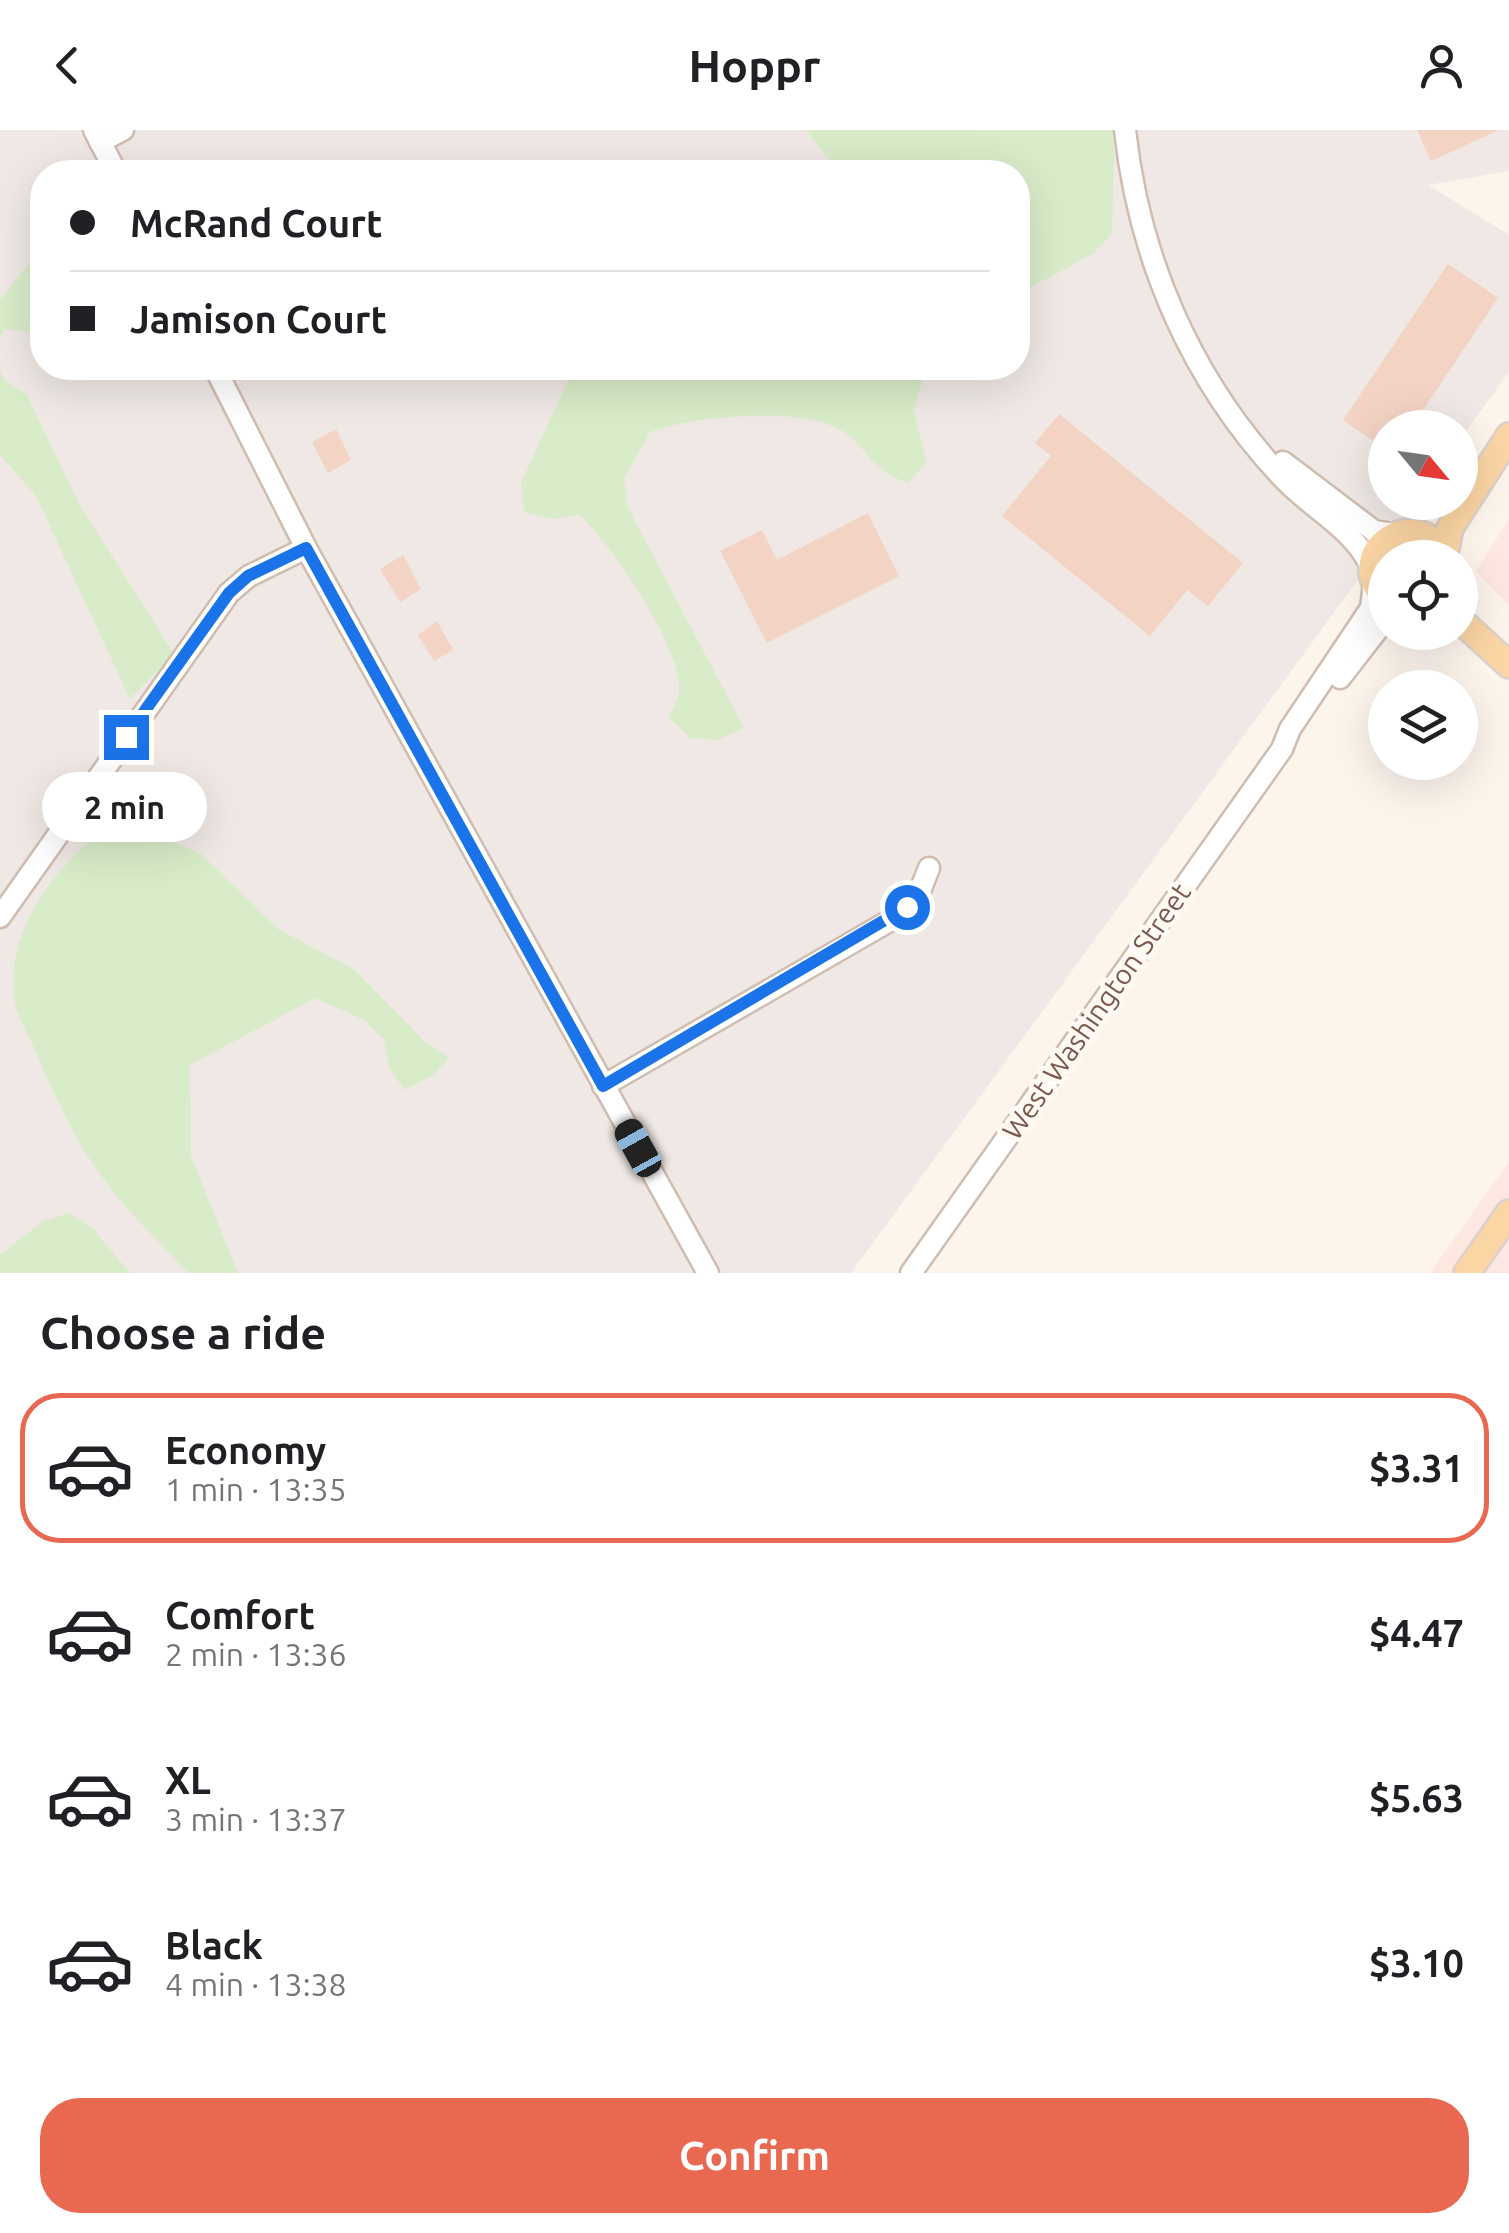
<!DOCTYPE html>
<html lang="en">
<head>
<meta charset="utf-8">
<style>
	:root { --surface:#fff; --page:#f2f2f2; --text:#202124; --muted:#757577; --line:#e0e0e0; --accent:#e86850 }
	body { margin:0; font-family:Ubuntu,sans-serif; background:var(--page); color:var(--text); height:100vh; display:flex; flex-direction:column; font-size:38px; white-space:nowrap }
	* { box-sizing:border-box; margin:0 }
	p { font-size:32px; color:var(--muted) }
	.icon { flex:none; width:55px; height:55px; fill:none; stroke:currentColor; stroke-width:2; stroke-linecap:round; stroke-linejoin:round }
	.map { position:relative; height:1143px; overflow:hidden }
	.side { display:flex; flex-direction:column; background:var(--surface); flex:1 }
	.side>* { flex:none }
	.guide { position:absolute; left:30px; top:30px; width:1000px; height:220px; border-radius:40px; box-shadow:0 10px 40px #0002; display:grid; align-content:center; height:220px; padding:0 40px; background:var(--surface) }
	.needle { width:65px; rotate:119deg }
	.fabs { position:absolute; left:1368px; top:280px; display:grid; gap:20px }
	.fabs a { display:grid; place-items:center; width:110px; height:110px; border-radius:50%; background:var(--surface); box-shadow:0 10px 40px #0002; font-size:50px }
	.end { position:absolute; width:45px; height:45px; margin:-22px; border:12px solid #1a73e8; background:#fff; box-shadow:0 0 0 5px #fff }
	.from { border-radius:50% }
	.bubble { position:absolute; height:70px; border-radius:35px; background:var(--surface); box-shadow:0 10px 40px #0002; font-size:32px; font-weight:700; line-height:70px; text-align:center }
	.car { position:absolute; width:30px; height:60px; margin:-30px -15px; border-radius:12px; box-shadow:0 0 8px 2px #0007; background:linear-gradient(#222 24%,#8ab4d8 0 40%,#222 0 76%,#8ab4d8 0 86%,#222 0) }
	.guide b { display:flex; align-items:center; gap:35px; height:95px; font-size:38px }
	.guide b+b { border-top:2px solid var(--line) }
	.guide i { width:25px; height:25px; background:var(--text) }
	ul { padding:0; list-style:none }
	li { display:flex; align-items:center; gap:30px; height:150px; margin:0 20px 15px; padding:0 20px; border:5px solid transparent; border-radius:40px }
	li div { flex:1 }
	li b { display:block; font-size:38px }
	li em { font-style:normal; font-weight:700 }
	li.current { border-color:var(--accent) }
	li>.icon { width:90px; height:90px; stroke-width:1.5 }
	h2 { padding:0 40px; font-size:45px; line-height:120px }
	.primary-button { display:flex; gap:20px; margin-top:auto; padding:20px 40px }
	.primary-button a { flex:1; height:115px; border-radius:40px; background:var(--accent); color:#fff; font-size:40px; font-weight:700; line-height:115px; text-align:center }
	header { display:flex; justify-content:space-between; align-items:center; height:130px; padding:0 40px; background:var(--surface); font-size:45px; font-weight:700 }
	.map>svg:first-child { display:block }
</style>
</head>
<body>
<header><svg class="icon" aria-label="back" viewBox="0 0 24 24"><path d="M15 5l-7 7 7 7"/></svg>Hoppr<svg class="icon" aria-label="person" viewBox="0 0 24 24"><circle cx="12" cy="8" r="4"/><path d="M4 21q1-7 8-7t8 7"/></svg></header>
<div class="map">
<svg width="1509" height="1143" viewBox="0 0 1509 1143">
	<rect width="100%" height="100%" fill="#fdf5ec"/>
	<g fill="#fde7e0">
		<path d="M1509,389V476L1476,441Z"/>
		<path d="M1509,1032V1143H1430Z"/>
	</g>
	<path fill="#efe8e4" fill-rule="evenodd" d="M0,0H1509V41L1428,55L1509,105V242L1460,309V298H1385V372L1414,373L851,1143H0ZM42,42H1018V238H42Z"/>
	<g fill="#d9ecc9">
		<path d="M806,0H1115L1112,103L1094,123L1018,164V42H839Z"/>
		<path d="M42,117V204L4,199L0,208V170Z"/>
		<path d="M574,238H926L914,279L926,333L908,353C868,339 871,320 842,301C802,275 694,286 650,302L624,349L628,378L744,598L717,610L690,608L669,588C672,579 679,569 679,559C680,514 612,415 579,385L551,389L524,382L521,353Z"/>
		<path d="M0,240L4,250L27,265L79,374L174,524L130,569L36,366L0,325Z"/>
		<path d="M116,690L200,723L279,800L354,839L424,911L449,927L435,944L404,960L389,937L384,909L364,890L315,868L190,935L191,1027L238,1143H188C161,1113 130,1085 106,1052C76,1013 56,969 37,925C30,907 16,886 14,868C6,794 61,730 116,690Z"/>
		<path d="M70,1083L93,1099L130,1143H0V1125L43,1091Z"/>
	</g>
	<g fill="#f3d3c3">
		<path d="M1417,0H1499L1431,31Z"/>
		<path d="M1448,134L1498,168L1411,298H1385V319L1343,290Z"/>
		<path d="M1059,284L1243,433L1208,476L1187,460L1150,506L1002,386L1051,326L1035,313Z"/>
		<path d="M336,299L351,330L328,343L312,312Z"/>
		<path d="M868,383L899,446L767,513L720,421L762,400L777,430Z"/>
		<path d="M403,425L421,459L400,472L380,439Z"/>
		<path d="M437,491L453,520L434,531L418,505Z"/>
	</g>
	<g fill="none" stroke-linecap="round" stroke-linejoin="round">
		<g stroke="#d1bcb0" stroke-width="25">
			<g id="minor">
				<path d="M94,0L116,42"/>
				<path d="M1125,0C1139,129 1191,249 1280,345C1309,378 1352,396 1371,437"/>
				<path d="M100,12L123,0"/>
				<path d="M215,238L306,418L708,1143"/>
				<path d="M1283,332L1374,401L1393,404"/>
				<path d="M1340,548L1385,490"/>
				<path d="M0,787L229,463L249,446L306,418"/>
				<path d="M603,956L891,790L920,761L929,738"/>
				<path d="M911,1143L1282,619L1290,599L1371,478L1374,453"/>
			</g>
		</g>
		<g stroke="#dad1cd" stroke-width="30">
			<g id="major">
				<path d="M1444,428L1450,398L1509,306"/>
				<path d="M1385,467C1341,422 1420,370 1444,428"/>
				<path d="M1460,490L1509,535"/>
				<path d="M1467,1143L1509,1083"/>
			</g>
		</g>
		<use href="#minor" stroke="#fff" stroke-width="20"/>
		<use href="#major" stroke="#fbd5a4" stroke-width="25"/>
	</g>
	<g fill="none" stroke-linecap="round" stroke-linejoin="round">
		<path stroke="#1a73e8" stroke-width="12" d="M126,607L229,463L248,446L306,418L603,956L907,777"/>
	</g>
	<g text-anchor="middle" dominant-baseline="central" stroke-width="10" stroke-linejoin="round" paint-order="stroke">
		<g font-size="28" fill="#7a5a4d" stroke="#fff9f3">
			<text transform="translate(1096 881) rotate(-55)">West Washington Street</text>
		</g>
	</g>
</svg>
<div class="fabs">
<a><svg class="needle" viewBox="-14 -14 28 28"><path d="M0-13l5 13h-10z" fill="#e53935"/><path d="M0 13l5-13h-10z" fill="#757577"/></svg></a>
<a><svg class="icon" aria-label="locate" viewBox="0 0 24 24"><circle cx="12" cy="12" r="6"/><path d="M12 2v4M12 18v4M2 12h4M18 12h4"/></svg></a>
<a><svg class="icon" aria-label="layers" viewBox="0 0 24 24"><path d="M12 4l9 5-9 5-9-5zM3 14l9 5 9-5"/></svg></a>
</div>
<i class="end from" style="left:907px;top:777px"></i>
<i class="end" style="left:126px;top:607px"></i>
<div class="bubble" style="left:42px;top:642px;width:165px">2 min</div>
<i class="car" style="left:638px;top:1018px;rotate:331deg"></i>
<div class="guide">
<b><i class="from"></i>McRand Court</b>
<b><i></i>Jamison Court</b>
</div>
</div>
<section class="side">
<h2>Choose a ride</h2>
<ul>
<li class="current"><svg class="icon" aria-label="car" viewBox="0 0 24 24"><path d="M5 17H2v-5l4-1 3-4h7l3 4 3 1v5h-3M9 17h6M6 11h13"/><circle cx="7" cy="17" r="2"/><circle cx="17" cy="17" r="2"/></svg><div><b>Economy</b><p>1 min · 13:35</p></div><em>$3.31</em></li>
<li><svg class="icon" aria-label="car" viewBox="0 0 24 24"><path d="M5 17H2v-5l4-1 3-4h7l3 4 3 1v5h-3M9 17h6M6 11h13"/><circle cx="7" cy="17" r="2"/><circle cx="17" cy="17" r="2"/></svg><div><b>Comfort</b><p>2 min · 13:36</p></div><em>$4.47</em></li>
<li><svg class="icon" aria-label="car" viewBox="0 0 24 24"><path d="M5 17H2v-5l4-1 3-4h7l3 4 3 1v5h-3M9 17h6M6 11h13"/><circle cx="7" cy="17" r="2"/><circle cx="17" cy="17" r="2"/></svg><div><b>XL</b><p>3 min · 13:37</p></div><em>$5.63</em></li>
<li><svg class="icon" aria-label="car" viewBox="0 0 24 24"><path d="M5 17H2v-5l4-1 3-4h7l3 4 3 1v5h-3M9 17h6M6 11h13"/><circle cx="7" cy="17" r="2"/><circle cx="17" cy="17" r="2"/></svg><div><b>Black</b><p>4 min · 13:38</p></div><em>$3.10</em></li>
</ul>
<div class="primary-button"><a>Confirm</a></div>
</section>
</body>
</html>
